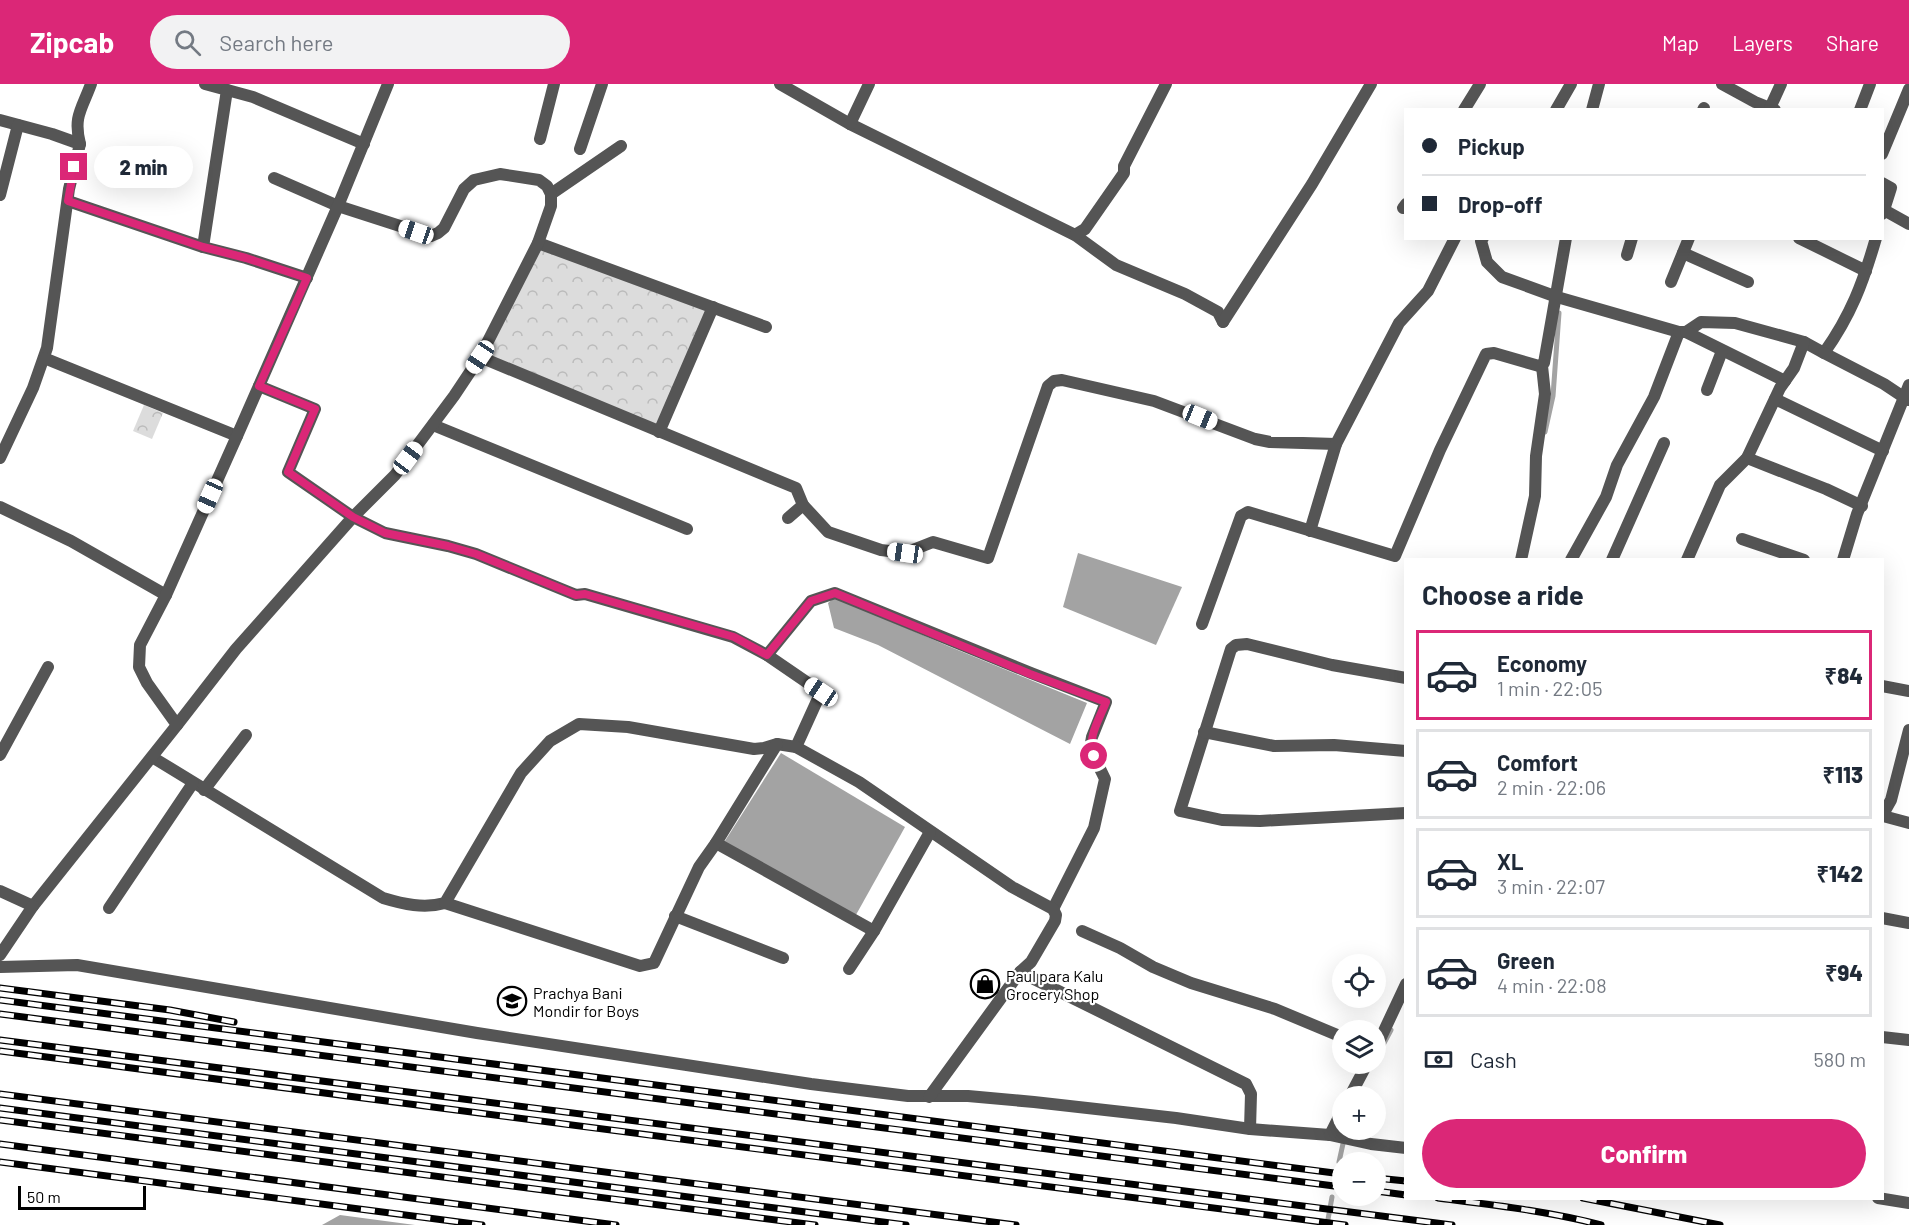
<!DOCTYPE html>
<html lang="en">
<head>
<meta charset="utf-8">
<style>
	:root { --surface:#fff; --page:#f2f2f3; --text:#1f2937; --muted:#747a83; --line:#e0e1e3; --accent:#db2777 }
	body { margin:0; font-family:Barlow,sans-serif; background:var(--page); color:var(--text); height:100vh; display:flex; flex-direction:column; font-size:22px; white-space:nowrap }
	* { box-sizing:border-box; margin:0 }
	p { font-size:20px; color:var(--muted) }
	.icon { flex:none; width:33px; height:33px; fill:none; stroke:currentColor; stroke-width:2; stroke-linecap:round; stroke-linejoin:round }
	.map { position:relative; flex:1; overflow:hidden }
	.panel { position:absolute; left:1404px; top:474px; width:480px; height:642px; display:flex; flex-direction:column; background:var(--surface); border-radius:0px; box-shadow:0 6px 24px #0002 }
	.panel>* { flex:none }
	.hud { position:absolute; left:1404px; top:24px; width:480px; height:132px; border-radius:0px; box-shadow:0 6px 24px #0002; display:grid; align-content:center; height:132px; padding:0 18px; background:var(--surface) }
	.controls { position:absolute; left:1332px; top:870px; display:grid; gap:12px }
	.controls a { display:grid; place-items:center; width:54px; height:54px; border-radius:50%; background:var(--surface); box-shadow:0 6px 24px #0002; font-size:30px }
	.scale { position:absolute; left:18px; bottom:15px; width:128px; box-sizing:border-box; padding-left:6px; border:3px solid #000; border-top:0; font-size:16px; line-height:21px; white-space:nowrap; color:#000; -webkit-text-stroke:4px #fff; paint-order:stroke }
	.end { position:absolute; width:27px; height:27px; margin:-14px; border:8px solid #db2777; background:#fff; box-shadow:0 0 0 3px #fff }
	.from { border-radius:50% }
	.bubble { position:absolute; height:42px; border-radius:21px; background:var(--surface); box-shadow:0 6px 24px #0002; font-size:20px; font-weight:800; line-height:42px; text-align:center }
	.car { position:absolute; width:18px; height:36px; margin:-18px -9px; border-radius:8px; box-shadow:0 0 4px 2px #0007; background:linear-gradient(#fff 24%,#345 0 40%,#fff 0 76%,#345 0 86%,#fff 0) }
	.hud b { display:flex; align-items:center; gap:21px; height:57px; font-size:22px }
	.hud b+b { border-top:2px solid var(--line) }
	.hud i { width:15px; height:15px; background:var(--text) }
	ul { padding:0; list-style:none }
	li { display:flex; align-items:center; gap:18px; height:90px; margin:0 12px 9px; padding:0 6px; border:3px solid var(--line); border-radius:0px }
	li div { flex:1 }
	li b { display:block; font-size:22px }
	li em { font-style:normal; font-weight:800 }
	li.current { border-color:var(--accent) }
	li>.icon { width:54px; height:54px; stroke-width:1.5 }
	h2 { padding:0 18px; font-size:27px; line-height:72px }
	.pay { display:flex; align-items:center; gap:15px; height:66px; padding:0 18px; font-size:22px }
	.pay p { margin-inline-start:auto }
	.action { display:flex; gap:12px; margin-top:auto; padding:12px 18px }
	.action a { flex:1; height:69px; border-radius:36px; background:var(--accent); color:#fff; font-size:24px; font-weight:800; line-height:69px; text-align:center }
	header { display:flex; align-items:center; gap:36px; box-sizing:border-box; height:84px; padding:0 30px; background:var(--accent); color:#fff }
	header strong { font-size:28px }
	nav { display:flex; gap:33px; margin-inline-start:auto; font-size:21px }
	.search { width:420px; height:54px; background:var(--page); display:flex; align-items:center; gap:15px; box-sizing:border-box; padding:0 21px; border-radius:33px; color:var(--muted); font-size:22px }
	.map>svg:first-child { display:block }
</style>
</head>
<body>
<header>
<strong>Zipcab</strong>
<div class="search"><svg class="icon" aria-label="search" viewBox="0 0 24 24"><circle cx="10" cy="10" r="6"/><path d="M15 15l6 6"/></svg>Search here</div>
<nav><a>Map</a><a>Layers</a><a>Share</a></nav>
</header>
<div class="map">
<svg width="1909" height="1141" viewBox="0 0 1909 1141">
	<defs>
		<pattern id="park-crowns" width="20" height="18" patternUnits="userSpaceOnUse" patternTransform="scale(1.5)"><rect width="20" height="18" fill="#dcdcdc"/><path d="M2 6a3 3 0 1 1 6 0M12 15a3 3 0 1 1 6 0" fill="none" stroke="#bbb"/></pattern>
	</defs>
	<rect width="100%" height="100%" fill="#fff"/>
	<g fill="url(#park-crowns)">
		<path d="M540,162L713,223L659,348L486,272Z"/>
		<path d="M144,321L163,329L152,355L133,347Z"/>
	</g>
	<g fill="#a3a3a3">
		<path d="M1078,469L1182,503L1156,561L1063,523Z"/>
		<path d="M835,513L948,562L1087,619L1070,660L878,561L834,544L828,519Z"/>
		<path d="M781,669L905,743L852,838L723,760Z"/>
		<path d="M340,1131L415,1141H322Z"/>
	</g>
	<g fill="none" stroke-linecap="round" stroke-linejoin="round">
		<g stroke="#a3a3a3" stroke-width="5">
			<path d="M1545,348L1553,312L1559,229"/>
			<path d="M1376,974L1391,946"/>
			<path d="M1339,1078L1346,1046"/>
			<path d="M1327,1141L1332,1113"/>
		</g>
		<g stroke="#555" stroke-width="12">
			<path d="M205,0L253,13L364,60"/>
			<path d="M780,0L850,40L1075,151L1116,181L1185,210L1218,228L1223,238"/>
			<path d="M1722,0L1755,18L1775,26"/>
			<path d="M1770,24L1781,0"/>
			<path d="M1464,26L1480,0"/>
			<path d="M1556,26L1571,0"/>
			<path d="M1592,26L1599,0"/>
			<path d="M1703,26L1704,24"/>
			<path d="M1860,26L1870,0"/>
			<path d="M0,36L52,50L80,60L69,105L47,264L33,304L0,374"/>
			<path d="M850,40L869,0"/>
			<path d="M540,55L554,0"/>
			<path d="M80,60C73,32 82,25 91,0"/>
			<path d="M580,65L602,0"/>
			<path d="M1882,70L1909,5"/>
			<path d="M1882,99L1891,104L1884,126"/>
			<path d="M551,110L621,62"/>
			<path d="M0,111L18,41"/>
			<path d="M68,117L203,163L246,174L307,194"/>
			<path d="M1403,124L1406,120"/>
			<path d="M1882,130L1884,126L1909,140"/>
			<path d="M1075,151L1085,145L1124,89V82L1166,0"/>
			<path d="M1483,154L1481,157L1487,178L1502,193L1557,213L1679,248L1654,313L1617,381L1606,413L1571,476"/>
			<path d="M1799,154L1866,187"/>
			<path d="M538,159L766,243"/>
			<path d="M203,163L227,6"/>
			<path d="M1683,169L1748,198"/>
			<path d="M1627,171L1632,154"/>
			<path d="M1671,198L1689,154"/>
			<path d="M1223,238L1312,100L1371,0"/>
			<path d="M1679,248H1686L1701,238L1735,239L1804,258L1824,269C1851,231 1863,199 1876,154"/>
			<path d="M1686,248L1785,297"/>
			<path d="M1824,269L1884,300L1908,316"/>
			<path d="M480,273L796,404L803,421L788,434"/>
			<path d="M44,274L237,352"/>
			<path d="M259,302L315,325L288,388L353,433L385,449L448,462L476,470L576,511L585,510L733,553L767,571L811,517L835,509L1031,589L1106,618L1092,653L1090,664L1105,695L1094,744L1053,825"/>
			<path d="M1707,306L1722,267"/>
			<path d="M1775,315L1883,367"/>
			<path d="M433,341L687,445"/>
			<path d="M659,348L713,223"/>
			<path d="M1747,374L1826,405L1862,422"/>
			<path d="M803,421L828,448L881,466L905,469L933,458L988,474L1048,302L1054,297L1062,296L1154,317L1255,355L1270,358L1336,360"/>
			<path d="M0,423L71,457L166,511"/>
			<path d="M1310,447L1336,360L1399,239L1428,207L1455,154"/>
			<path d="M1742,455L1804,476"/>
			<path d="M1521,476L1535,412L1536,372L1545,310L1542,282"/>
			<path d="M1612,476L1664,359"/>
			<path d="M1687,476L1720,401L1747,374L1780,304L1794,284L1804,258"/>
			<path d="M1843,476L1857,430L1909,301"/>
			<path d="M1202,540L1241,432L1248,428L1395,472L1440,366L1486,270L1494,269L1539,282L1544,279L1566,154"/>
			<path d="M767,571L821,608L796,663"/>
			<path d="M1406,594L1332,581L1247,560L1236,561L1231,565L1180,727L1222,736L1260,737L1406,729"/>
			<path d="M1882,602L1909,607"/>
			<path d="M177,641L236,565L353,433L395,391L454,312L480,273L538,159L551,122V110L547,102L539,96L500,90L474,96L464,105L444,144L438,149L431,152L338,122L274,94"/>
			<path d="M1204,648L1274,662L1334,661L1406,667"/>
			<path d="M0,671L48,583"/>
			<path d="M152,673L383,814C403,820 424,825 445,819L521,689L550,657L579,640L628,643L754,665L764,664L777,660L796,663L859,698L1012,803L1053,825L1056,831L1055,837L1031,878L1020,888L1246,1000L1251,1010L1250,1045"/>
			<path d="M204,706L246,651"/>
			<path d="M1882,732L1891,716L1909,646"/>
			<path d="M1883,732L1909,739"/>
			<path d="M716,759L874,847"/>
			<path d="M0,807L33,822L177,641L147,599L139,583L140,561L166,511L237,352L338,122L388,0"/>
			<path d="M445,819L640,882L654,879L699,783L716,759L777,660"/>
			<path d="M109,824L193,699"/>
			<path d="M675,832L783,874"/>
			<path d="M1882,834L1909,839"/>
			<path d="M1082,847L1120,864L1153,883L1191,899L1275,925L1342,953"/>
			<path d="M0,871L33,822"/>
			<path d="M0,883L77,881L477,949L811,1000L908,1012H968L1034,1018L1176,1034L1250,1045L1330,1051L1371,1060L1406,1064"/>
			<path d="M849,885L874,847L930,748"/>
			<path d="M1882,953L1909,956"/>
			<path d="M1376,964L1406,900"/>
			<path d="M1350,1012L1367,980"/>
			<path d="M929,1013L1020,888"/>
			<path d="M1330,1051L1342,1027"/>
			<path d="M1878,1114L1909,1119"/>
		</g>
		<g stroke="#000" stroke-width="7">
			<g id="rail">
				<path d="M0,904L170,926L234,938"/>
				<path d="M0,916L1342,1090"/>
				<path d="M0,930L1342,1103"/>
				<path d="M0,956L1452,1141"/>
				<path d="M0,967L1345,1141"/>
				<path d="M0,1010L1016,1141"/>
				<path d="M0,1024L906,1141"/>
				<path d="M0,1036L815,1141"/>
				<path d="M0,1060L616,1141"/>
				<path d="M0,1078L482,1141"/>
				<path d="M1376,1094L1406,1097"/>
				<path d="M1376,1107L1406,1111"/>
				<path d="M1438,1114C1493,1121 1548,1127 1601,1141"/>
				<path d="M1583,1114L1720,1141"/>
			</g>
		</g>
		<use href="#rail" stroke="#fff" stroke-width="4.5" stroke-dasharray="14" stroke-linecap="butt"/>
	</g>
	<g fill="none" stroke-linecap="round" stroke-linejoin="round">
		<path stroke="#db2777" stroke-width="8" d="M74,83L68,117L203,163L246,174L307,194L259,302L315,325L288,388L353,433L385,449L448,462L476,470L576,511L585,510L734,553L767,571L811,517L835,509L1030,590L1106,618C1100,634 1086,655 1094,672"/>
	</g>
	<defs>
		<g id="shop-ring" transform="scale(1.5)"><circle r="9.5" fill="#fff" stroke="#000" stroke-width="1.5"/><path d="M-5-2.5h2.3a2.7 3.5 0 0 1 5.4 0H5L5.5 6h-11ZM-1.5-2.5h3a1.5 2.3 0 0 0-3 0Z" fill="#000"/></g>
		<g id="school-ring" transform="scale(1.5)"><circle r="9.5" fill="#fff" stroke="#000" stroke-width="1.5"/><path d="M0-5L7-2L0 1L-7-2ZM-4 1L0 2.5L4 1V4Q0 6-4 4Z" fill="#000"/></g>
	</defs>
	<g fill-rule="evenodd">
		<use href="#shop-ring" x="985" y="900"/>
		<use href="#school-ring" x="512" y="917"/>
	</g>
	<g text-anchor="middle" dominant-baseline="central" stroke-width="4.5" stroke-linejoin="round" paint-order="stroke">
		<g font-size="16" fill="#000" stroke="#fff" text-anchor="start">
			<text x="1006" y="891">Paul para Kalu<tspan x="1006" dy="18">Grocery Shop</tspan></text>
			<text x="533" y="908">Prachya Bani<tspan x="533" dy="18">Mondir for Boys</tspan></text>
		</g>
	</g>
</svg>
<div class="controls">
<a><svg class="icon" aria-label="locate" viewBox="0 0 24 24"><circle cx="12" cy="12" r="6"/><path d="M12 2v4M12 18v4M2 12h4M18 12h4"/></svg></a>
<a><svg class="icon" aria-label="layers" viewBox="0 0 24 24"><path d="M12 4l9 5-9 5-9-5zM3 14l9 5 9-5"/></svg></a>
<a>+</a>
<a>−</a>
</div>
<div class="scale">50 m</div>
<i class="end from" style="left:1094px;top:672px"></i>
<i class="end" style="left:74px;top:83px"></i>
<div class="bubble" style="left:94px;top:62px;width:99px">2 min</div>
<i class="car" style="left:416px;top:148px;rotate:289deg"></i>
<i class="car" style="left:480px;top:273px;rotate:214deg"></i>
<i class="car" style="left:1200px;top:333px;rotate:112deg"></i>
<i class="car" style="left:408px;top:374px;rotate:37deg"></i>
<i class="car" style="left:210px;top:412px;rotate:204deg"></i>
<i class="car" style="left:905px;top:469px;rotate:278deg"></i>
<i class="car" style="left:821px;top:608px;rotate:304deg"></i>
<div class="hud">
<b><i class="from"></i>Pickup</b>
<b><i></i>Drop-off</b>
</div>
<section class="panel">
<h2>Choose a ride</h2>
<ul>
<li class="current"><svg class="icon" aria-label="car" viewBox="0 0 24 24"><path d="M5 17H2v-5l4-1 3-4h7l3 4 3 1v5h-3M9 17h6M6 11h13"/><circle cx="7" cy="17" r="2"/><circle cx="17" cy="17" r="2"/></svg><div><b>Economy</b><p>1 min · 22:05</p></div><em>₹84</em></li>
<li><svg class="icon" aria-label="car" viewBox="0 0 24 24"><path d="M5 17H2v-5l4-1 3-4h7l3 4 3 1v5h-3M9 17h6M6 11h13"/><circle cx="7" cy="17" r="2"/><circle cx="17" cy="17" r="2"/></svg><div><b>Comfort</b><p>2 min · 22:06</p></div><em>₹113</em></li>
<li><svg class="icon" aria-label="car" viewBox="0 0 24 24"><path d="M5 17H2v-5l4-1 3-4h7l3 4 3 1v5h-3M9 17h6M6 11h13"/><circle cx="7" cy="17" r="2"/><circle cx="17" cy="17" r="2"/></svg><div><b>XL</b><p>3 min · 22:07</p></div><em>₹142</em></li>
<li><svg class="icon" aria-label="car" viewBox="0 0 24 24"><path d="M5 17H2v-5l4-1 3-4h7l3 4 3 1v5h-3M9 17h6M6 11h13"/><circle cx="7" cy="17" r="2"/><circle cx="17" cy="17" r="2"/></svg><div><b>Green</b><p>4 min · 22:08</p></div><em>₹94</em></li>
</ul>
<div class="pay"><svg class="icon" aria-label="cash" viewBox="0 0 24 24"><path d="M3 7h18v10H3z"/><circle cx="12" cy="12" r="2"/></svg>Cash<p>580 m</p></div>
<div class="action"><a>Confirm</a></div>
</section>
</div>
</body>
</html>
